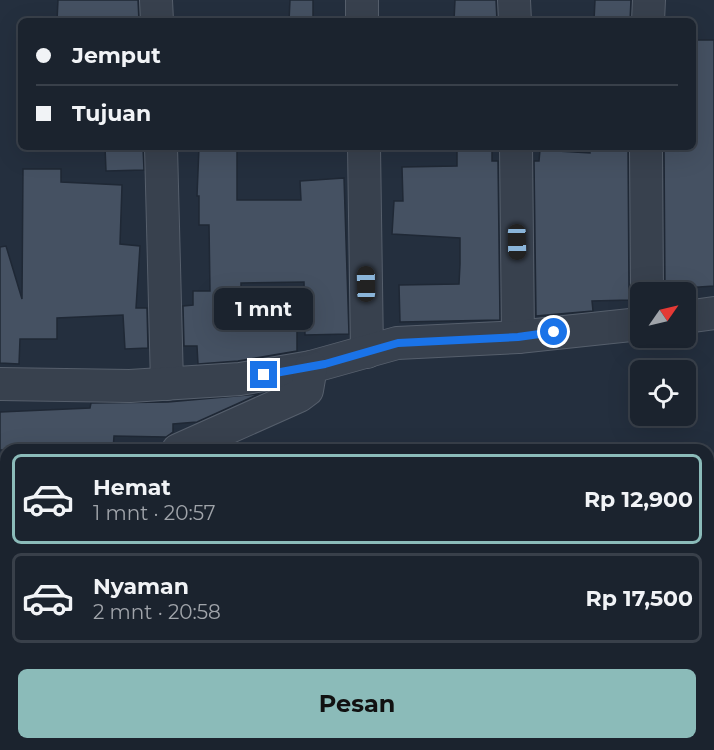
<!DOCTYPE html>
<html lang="id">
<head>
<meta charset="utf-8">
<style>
	:root { --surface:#1b232e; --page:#242b36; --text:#f1f3f6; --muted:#a0a4aa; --line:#39404a; --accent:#8bbbb9 }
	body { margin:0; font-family:Montserrat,sans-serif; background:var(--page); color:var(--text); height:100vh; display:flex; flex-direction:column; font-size:22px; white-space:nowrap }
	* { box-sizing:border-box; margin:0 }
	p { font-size:20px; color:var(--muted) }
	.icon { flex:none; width:33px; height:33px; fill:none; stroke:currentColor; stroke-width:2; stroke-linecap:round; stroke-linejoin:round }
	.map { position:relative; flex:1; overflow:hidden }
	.drawer { position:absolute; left:0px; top:444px; width:714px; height:306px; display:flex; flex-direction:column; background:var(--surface); border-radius:18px 18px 0 0; box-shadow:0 6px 24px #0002,0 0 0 2px var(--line) }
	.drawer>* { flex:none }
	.guide { position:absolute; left:18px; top:18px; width:678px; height:132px; border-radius:9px; box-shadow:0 6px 24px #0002,0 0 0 2px var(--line); display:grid; align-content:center; height:132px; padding:0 18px; background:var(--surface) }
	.needle { width:39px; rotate:56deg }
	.buttons { position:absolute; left:630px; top:282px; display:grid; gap:12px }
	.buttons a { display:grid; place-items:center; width:66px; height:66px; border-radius:9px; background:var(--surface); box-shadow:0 6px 24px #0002,0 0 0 2px var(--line); font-size:30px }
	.end { position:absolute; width:27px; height:27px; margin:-14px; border:8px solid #1a73e8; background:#fff; box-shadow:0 0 0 3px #fff }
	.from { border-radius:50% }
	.bubble { position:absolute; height:42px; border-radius:9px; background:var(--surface); box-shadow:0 6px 24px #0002,0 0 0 2px var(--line); font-size:20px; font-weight:700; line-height:42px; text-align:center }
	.car { position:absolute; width:18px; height:36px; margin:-18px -9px; border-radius:8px; box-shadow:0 0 4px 2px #0007; background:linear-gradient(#222 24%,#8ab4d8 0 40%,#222 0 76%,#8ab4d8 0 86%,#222 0) }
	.guide b { display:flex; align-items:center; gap:21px; height:57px; font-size:22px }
	.guide b+b { border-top:2px solid var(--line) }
	.guide i { width:15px; height:15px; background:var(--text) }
	ul { padding:10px 0 0; list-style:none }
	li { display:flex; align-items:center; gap:18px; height:90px; margin:0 12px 9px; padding:0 6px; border:3px solid var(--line); border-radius:9px }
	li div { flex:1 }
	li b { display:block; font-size:22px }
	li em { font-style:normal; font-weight:700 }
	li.active { border-color:var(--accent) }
	li>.icon { width:54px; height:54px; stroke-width:1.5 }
	.primary-button { display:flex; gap:12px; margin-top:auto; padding:12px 18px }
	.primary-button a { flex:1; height:69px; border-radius:9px; background:var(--accent); color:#111; font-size:24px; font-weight:700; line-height:69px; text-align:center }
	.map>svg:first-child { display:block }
</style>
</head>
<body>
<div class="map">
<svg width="714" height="750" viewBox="0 0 714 750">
	<rect width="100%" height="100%" fill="#242f3e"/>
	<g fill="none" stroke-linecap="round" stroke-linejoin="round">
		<g stroke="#394c67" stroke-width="46">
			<path d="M708,607H714"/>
			<path d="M328,750L336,744"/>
		</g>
	</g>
	<g fill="#455162" stroke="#1f2835" stroke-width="1.5">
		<path d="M58,0H138L139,21H57Z"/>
		<path d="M290,0H313V21H289Z"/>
		<path d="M455,0H496L497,21H454Z"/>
		<path d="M595,0H631L630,21H594Z"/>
		<path d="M693,40H714V286L685,288V292H665L664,147H693Z"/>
		<path d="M105,147H143L144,170L106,171Z"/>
		<path d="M199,147H237V200H301L300,181L344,178L349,334L305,335L304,282L241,283V324L297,322V351L238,361L198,364L197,346H184L183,306L193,305V291H210L209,225H199V196H197Z"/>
		<path d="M457,147H492V161H498L500,320L400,322L399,285L459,284L460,264V238L392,234L394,201H403L402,167L457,166Z"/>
		<path d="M590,147H628L629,292L631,300L592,301L593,311L536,316L534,161H539L540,150L590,153Z"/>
		<path d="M23,169H61V182L122,185L120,244L140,246L136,308H147L148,348L125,349L123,315L57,318V339H20L19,364L0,363V247L6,246L22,299Z"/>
		<path d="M259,394L197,422L173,424V432L166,437L114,436L113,450H0V412L90,408L91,403L168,402Z"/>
	</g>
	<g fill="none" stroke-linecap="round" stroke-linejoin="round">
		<g stroke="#565f6c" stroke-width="34">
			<g id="minor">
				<path d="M156,0L157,21"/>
				<path d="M362,0V21"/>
				<path d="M514,0L515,21"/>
				<path d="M648,21L649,0"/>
				<path d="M161,147L167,384"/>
				<path d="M364,147L367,352"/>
				<path d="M516,147L518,337"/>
				<path d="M646,147L647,292"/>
				<path d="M686,317L714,313"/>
				<path d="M0,384L130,386L240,379L311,367L397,343L518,337L640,324"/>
				<path d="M178,450L299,396L307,390L311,367"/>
				<path d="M0,533L6,530"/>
			</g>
		</g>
		<use href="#minor" stroke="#38414e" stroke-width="32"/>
	</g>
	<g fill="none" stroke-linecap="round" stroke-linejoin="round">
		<path stroke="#1a73e8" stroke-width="8" d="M264,375L325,364L398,343L518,337L554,332"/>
	</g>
</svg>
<div class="buttons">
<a><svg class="needle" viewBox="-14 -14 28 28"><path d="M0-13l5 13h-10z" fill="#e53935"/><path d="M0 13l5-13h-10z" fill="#a0a4aa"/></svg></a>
<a><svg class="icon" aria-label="locate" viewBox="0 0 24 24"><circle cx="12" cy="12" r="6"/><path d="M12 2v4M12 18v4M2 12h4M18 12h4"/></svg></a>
</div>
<i class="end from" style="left:554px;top:332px"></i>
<i class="end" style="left:264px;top:375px"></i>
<div class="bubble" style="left:214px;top:288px;width:99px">1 mnt</div>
<i class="car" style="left:517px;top:242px;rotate:179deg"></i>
<i class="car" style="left:366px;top:284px;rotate:359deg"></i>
<div class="guide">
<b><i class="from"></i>Jemput</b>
<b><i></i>Tujuan</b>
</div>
<section class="drawer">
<ul>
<li class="active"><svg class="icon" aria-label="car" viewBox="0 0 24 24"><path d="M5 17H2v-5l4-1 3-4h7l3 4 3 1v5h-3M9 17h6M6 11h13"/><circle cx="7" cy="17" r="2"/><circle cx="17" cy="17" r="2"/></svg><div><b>Hemat</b><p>1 mnt · 20:57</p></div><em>Rp 12,900</em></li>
<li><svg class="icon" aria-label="car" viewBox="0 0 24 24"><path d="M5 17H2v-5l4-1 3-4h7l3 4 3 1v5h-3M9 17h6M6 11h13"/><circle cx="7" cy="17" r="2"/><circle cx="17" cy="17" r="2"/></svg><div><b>Nyaman</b><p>2 mnt · 20:58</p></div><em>Rp 17,500</em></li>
</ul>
<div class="primary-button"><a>Pesan</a></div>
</section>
</div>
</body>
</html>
